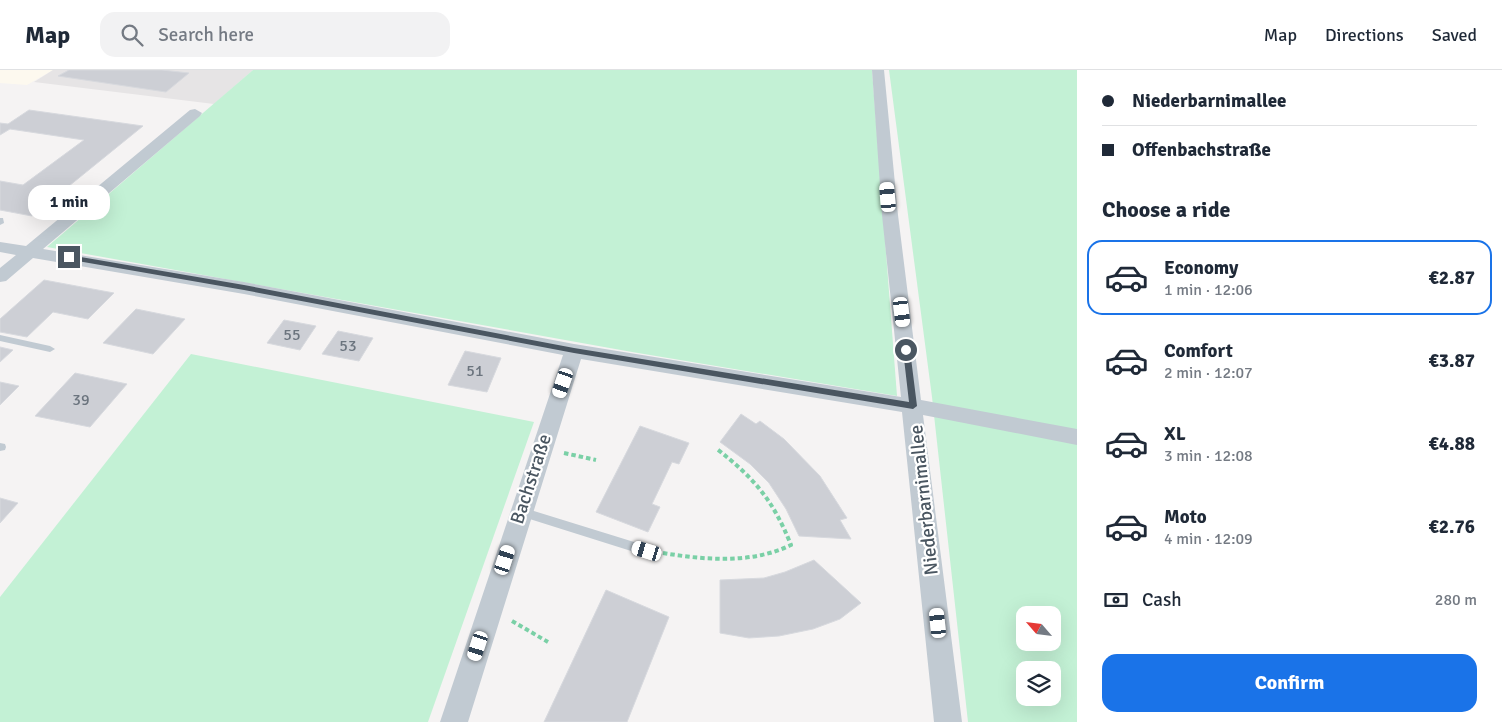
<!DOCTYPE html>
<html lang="en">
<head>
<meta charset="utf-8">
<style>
	:root { --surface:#fff; --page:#f2f2f3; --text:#1f2937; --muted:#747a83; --line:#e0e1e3; --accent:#1a73e8 }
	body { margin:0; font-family:Signika,sans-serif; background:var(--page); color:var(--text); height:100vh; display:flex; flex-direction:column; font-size:19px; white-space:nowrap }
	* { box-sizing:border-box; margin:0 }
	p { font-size:16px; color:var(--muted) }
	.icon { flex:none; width:28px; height:28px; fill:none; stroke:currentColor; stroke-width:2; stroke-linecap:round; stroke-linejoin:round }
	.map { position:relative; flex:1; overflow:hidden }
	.details { display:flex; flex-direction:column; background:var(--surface); width:425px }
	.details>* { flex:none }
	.hud { display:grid; align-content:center; height:110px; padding:0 25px; background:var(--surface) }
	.needle { width:32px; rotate:298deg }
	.tools { position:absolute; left:1016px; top:536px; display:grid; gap:10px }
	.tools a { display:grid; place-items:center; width:45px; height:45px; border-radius:10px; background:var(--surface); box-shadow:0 5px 20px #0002; font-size:25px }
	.end { position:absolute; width:22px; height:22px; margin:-11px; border:6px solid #4a5661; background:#fff; box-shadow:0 0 0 2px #fff }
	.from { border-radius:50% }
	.bubble { position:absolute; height:35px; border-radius:15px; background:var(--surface); box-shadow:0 5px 20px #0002; font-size:16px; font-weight:800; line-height:35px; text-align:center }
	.car { position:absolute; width:15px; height:30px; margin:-15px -8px; border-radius:6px; box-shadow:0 0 4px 1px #0007; background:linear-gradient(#fff 24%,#345 0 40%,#fff 0 76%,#345 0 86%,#fff 0) }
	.hud b { display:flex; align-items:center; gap:18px; height:48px; font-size:19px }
	.hud b+b { border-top:1px solid var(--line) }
	.hud i { width:12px; height:12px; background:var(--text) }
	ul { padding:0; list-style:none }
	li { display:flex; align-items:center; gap:15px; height:75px; margin:0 10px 8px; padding:0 15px; border:2px solid transparent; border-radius:15px }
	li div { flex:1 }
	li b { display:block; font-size:19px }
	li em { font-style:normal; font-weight:800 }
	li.active { border-color:var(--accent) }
	li>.icon { width:45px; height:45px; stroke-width:1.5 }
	h2 { padding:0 25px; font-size:22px; line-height:60px }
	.pay { display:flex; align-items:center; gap:12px; height:55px; padding:0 25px; font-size:19px }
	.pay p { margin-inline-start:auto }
	.primary-button { display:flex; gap:10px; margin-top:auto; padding:10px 25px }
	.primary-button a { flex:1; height:58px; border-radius:15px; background:var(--accent); color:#fff; font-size:20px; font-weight:800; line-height:58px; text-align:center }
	header { display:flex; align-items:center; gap:30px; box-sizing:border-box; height:70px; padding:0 25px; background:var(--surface); border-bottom:1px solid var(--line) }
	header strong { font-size:24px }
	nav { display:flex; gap:28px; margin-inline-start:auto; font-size:18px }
	.search { width:350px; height:45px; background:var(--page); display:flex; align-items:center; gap:12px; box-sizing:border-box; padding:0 18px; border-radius:15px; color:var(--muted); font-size:19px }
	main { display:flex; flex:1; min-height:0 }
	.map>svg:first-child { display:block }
</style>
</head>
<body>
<header>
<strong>Map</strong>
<div class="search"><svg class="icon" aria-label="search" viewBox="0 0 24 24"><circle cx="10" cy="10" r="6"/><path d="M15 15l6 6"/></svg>Search here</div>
<nav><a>Map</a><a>Directions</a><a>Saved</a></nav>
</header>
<main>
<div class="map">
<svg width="1077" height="652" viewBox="0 0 1077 652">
	<rect width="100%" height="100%" fill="#f5f3f3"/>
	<path fill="#fdf9ef" d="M0,0H53L27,15L0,13Z"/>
	<path fill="#e6e4e5" d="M53,0H253L214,34L34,12Z"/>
	<g fill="#c3f1d5" fill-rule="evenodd">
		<path d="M253,0H872L897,326L632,282L47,177Z"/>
		<path d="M889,0H1077V652H968L932,327ZM1025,545H1052V572H1025ZM1025,600H1052V628H1025Z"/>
		<path d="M191,284L534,352L428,652H0V527Z"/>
	</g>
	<g fill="#cdcfd5" stroke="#d7d9de">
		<path d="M69,0H162L189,3L166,22L58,6Z"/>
		<path d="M29,40L143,56L32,146L0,140V111L23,115L84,70L10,59L0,65V53L8,54Z"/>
		<path d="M44,210L114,223L88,249L53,242L27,267L0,262V249Z"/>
		<path d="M136,239L185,249L153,284L103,273Z"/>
		<path d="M284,250L316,256L300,280L267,273Z"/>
		<path d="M338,261L373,268L359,291L322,284Z"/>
		<path d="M0,277L13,280L0,292Z"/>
		<path d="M465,281L501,288L487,322L448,315Z"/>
		<path d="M75,303L127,314L90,357L35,346Z"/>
		<path d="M0,312L19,316L0,335Z"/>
		<path d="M741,344L756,354L760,351L784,369L820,406L847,448L840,450L851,469L799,466L786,439L769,413L750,394L720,372Z"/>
		<path d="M640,356L689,373L679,394L672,392L652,434L660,437L648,462L596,442Z"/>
		<path d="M0,428L18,433L0,453Z"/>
		<path d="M814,490L861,533L840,549L813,559L779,566L749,568L720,563V510L764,508L785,502Z"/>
		<path d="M606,520L669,547L627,652H544Z"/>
	</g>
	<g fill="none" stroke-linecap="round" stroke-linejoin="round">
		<g stroke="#7ad0a6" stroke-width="4" stroke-dasharray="4.5 3" stroke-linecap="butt">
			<path d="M564,383L596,390"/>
			<path d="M663,483C705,490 752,494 791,475C773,430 755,409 717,379"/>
			<path d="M512,551L548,572"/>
		</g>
		<g fill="#c1cad2" fill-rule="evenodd">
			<path d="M0,148H3L4,153L0,155Z"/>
			<path d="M0,265L50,276L55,279L50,282L0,271Z"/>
			<path d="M0,373L5,374L6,377L5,380L0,381Z"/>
			<path d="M521,437L647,476L651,477L653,481L651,485L647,486L517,445L515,442L517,439Z"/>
		</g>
		<path fill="#c1cad2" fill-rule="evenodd" d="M872,0H884L898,145L921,330L1077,359V375L923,345L962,652H934L902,342L581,289L468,652H440L563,285L244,224L33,188L6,211L0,212V198L16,185L0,182V172L26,176L190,40L195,39L202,43L200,46L43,179L244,212L574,274L901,327L882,145Z"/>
	</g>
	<path fill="#4a5661" d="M69,185L244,215L574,278L909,332L903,280L906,278L910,280L917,336L913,339L574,283L244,220L66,189V186Z"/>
	<g text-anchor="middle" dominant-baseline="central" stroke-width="4.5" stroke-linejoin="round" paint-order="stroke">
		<g font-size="16" fill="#6b747e">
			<text x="292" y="265">55</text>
			<text x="348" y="276">53</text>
			<text x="475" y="301">51</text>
			<text x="81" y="330">39</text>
		</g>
		<g font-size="19" fill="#4a5661" stroke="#fff">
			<text transform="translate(531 409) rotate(-72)">Bachstraße</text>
			<text transform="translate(924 430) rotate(-96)">Niederbarnimallee</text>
		</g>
	</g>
</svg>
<div class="tools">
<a><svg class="needle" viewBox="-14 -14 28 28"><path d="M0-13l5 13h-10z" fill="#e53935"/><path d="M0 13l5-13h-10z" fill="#747a83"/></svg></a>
<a><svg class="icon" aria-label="layers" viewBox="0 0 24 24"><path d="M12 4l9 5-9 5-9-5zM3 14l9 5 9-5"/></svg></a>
</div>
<i class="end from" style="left:906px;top:280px"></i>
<i class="end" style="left:69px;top:187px"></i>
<div class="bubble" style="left:28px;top:115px;width:82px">1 min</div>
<i class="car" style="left:888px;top:127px;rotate:355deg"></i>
<i class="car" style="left:902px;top:242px;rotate:173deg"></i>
<i class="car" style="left:563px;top:313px;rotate:199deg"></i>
<i class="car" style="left:647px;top:481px;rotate:287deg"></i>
<i class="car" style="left:505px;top:490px;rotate:18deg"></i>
<i class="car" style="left:938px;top:553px;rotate:354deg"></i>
<i class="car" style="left:478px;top:576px;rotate:198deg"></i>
</div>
<section class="details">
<div class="hud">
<b><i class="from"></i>Niederbarnimallee</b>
<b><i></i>Offenbachstraße</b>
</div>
<h2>Choose a ride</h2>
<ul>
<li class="active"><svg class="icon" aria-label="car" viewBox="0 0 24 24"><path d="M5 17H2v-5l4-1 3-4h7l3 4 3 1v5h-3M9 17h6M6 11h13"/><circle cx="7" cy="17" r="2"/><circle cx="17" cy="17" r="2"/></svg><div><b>Economy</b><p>1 min · 12:06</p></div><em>€2.87</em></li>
<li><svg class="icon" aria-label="car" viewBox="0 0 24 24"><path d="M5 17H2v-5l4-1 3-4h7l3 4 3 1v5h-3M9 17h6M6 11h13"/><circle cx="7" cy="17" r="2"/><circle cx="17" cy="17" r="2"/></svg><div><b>Comfort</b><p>2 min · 12:07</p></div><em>€3.87</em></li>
<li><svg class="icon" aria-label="car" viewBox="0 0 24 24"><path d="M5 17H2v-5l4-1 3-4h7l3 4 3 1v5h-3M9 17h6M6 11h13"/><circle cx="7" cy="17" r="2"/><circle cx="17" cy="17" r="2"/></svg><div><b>XL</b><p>3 min · 12:08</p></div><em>€4.88</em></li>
<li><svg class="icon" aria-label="car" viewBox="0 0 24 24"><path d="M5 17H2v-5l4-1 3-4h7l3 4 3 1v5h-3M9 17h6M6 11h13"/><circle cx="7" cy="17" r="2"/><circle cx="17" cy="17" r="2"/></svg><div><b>Moto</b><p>4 min · 12:09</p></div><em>€2.76</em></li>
</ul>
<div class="pay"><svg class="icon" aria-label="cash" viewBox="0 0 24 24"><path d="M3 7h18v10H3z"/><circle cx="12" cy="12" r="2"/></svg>Cash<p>280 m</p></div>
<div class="primary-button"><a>Confirm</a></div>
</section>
</main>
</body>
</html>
